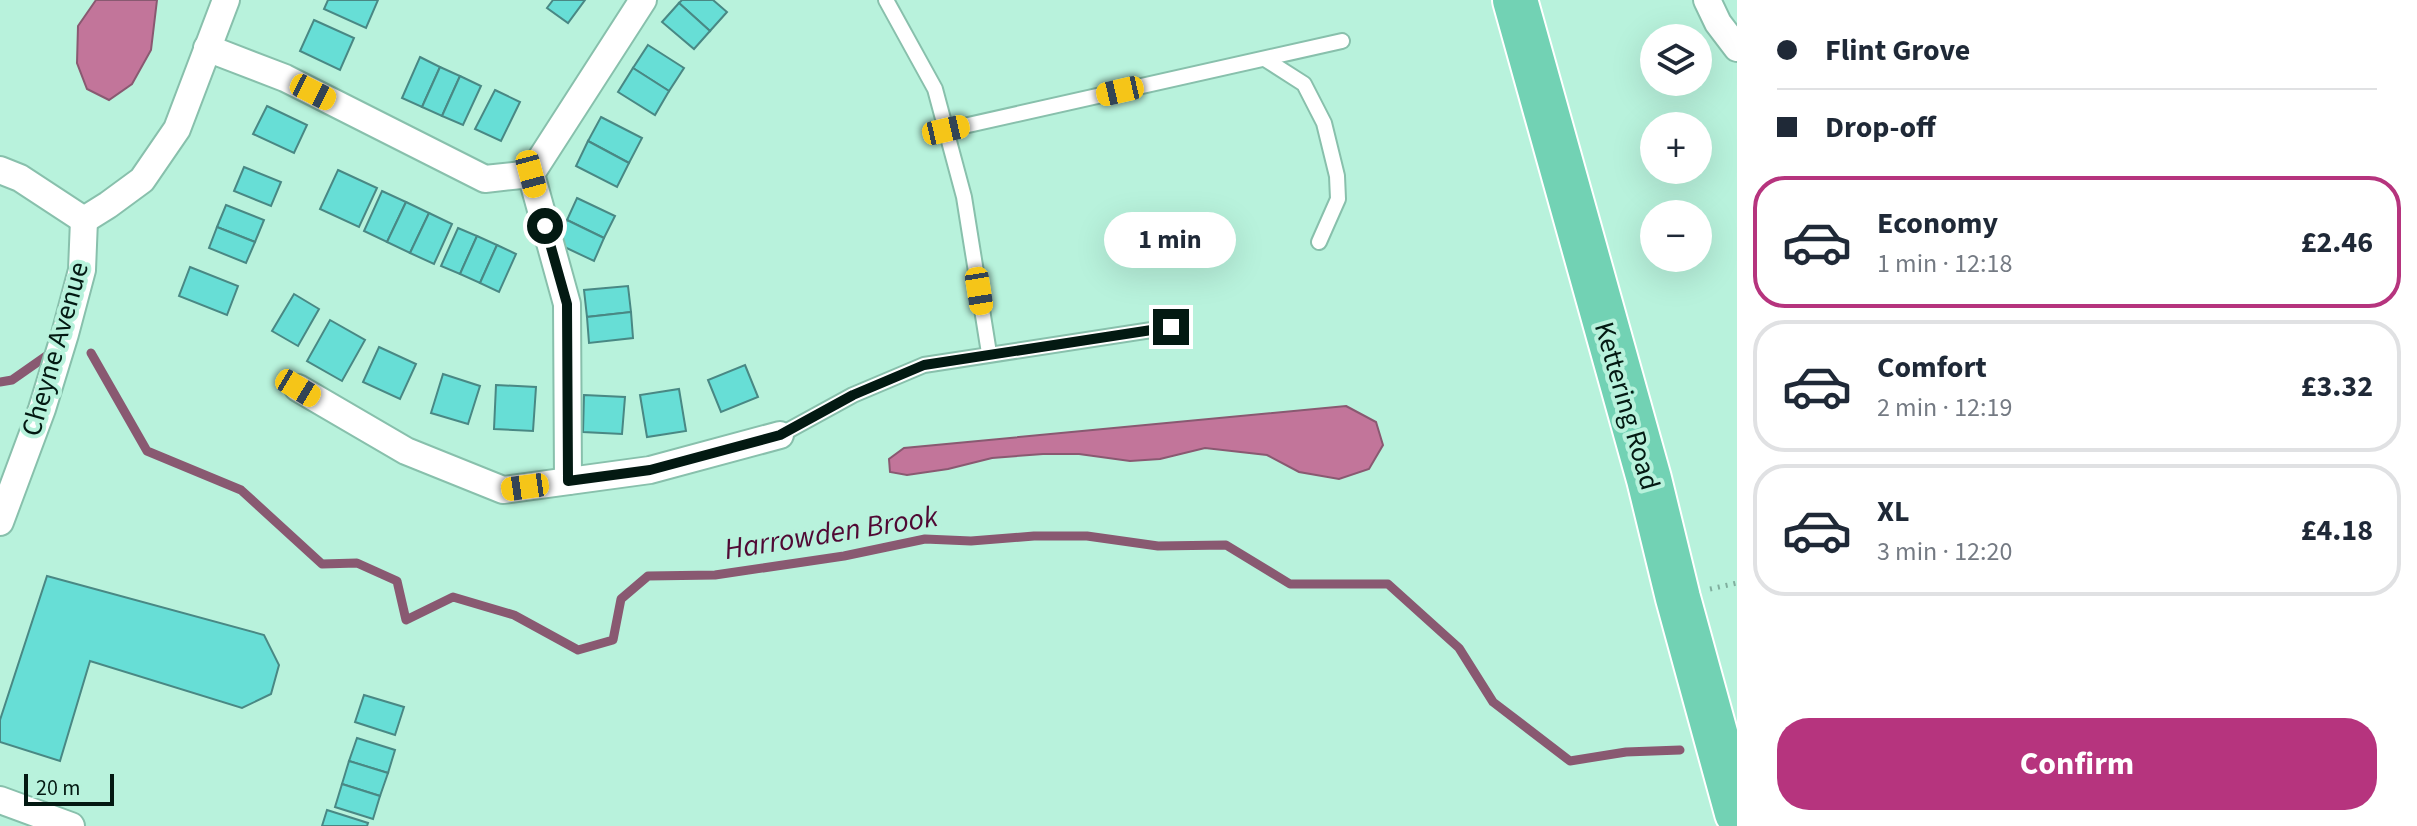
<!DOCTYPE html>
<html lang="en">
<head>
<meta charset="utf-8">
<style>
	:root { --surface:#fff; --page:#f2f2f3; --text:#1f2937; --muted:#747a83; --line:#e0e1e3; --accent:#b6347e }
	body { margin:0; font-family:"Source Sans 3",sans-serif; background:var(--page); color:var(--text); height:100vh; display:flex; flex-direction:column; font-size:30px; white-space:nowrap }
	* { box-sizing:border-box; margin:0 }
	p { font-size:26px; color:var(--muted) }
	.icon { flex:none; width:44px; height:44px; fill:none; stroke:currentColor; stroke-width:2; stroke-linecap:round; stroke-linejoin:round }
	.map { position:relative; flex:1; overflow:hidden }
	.panel { display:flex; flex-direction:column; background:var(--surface); width:680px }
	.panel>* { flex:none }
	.hud { display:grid; align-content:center; height:176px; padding:0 40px; background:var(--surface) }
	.controls { position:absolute; left:1640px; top:24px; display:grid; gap:16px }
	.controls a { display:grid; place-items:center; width:72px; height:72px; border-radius:50%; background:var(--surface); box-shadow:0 8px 32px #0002; font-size:40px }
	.scale { position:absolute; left:24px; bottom:20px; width:90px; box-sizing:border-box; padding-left:8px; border:4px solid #031912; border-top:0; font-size:22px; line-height:28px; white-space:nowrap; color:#031912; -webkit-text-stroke:6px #b8f2dc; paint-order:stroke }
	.end { position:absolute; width:36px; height:36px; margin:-18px; border:10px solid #031912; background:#fff; box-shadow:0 0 0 4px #fff }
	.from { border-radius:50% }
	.bubble { position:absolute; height:56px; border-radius:28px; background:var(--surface); box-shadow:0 8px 32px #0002; font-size:26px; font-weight:700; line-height:56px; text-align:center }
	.car { position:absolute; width:24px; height:48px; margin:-24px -12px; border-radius:10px; box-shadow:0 0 6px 2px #0007; background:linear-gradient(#f5c518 24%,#345 0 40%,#f5c518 0 76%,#345 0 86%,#f5c518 0) }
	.hud b { display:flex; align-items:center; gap:28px; height:76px; font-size:30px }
	.hud b+b { border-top:2px solid var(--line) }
	.hud i { width:20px; height:20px; background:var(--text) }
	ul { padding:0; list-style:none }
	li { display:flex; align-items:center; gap:24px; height:132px; margin:0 16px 12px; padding:0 24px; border:4px solid var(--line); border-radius:32px }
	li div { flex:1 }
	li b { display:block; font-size:30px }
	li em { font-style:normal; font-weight:700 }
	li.current { border-color:var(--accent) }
	li>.icon { width:72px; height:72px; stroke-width:1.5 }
	.primary-button { display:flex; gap:16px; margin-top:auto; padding:16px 40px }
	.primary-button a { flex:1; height:92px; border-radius:32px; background:var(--accent); color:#fff; font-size:32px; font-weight:700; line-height:92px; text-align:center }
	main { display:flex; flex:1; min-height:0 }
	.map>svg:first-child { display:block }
</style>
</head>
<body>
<main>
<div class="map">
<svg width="1737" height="826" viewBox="0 0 1737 826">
	<rect width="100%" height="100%" fill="#b8f2dc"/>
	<g fill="#c2759a" stroke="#895971" stroke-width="2">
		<path d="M96,0H157L151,50L132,84L109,100L87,89L77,63L78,26Z"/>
		<path d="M1346,406L1376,422L1383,445L1369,469L1339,479L1299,472L1267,455L1205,448L1160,459L1130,461L1079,454H1043L992,458L948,469L907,475L890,472L889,459L904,448Z"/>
	</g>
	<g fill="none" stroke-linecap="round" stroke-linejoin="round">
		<g stroke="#895971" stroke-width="9">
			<path d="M91,353L147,451L241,490L322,564L357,563L397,581L406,620L453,597L514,615L578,650L613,640L621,599L648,576L715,575L844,556L925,539L971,541L1034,536H1087L1158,546L1226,545L1290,584H1388L1459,648L1493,702L1570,761L1626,752L1680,750"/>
			<path d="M0,382L12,380L52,352"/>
		</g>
	</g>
	<g fill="#67ded6" stroke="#498884" stroke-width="2">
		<path d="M328,0H378L366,28L324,9Z"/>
		<path d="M553,0H585L568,23L547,8Z"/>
		<path d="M682,0H713L727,12L710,31L679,3Z"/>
		<path d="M679,3L710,31L694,49L662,22Z"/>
		<path d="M314,20L354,38L340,70L300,51Z"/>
		<path d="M648,45L684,68L669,91L633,68Z"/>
		<path d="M420,57L440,67L422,107L402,98Z"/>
		<path d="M440,67L460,76L442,116L422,107Z"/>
		<path d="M633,68L669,91L655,115L618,92Z"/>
		<path d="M460,76L481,86L463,125L442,116Z"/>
		<path d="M495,90L520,102L501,141L475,129Z"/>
		<path d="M267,106L307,125L294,153L253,134Z"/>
		<path d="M601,117L642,138L629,163L588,141Z"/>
		<path d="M588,141L629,163L617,187L576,166Z"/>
		<path d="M244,167L281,182L271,206L234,191Z"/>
		<path d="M338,170L377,188L359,227L320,209Z"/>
		<path d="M382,191L406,202L387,242L364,231Z"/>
		<path d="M577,198L615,216L604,238L567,220Z"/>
		<path d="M406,202L429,213L410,253L387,242Z"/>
		<path d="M226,205L264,220L255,242L217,227Z"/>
		<path d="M429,213L452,224L434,264L410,253Z"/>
		<path d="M567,220L604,238L594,261L556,243Z"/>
		<path d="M217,227L255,242L246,263L209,248Z"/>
		<path d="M458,228L477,236L460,274L441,266Z"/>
		<path d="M477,236L497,245L480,283L460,274Z"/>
		<path d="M497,245L516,254L499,292L480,283Z"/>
		<path d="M190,267L238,286L227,315L179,296Z"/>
		<path d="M628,286L631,312L587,317L584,290Z"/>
		<path d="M294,294L319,309L298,346L272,331Z"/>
		<path d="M631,312L633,338L589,343L587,317Z"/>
		<path d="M330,320L365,340L342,381L307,361Z"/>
		<path d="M379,347L416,364L400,399L363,382Z"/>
		<path d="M745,365L758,397L721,412L708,380Z"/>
		<path d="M443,374L480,386L468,424L431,413Z"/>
		<path d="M496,385L536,387L533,431L494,429Z"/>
		<path d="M679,389L686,431L647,437L640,395Z"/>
		<path d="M584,395L625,397L622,434L583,432Z"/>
		<path d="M47,576L264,635L279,665L271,694L242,708L90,661L60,761L0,742V720Z"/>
		<path d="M364,695L404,707L395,735L355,722Z"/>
		<path d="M357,738L395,750L388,773L349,761Z"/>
		<path d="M349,761L388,773L380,796L342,784Z"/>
		<path d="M342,784L380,796L373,819L335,807Z"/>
		<path d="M327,810L368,823L367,826H322Z"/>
	</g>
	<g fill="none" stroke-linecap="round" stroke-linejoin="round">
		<g stroke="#88c0ac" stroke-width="18">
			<g id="service">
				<path d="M886,0L935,89L964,197L989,353"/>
				<path d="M1265,59L1304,84L1324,123L1337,176L1338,199L1319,242"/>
				<path d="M946,130L1342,41"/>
				<path d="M780,435L853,395L924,365L1171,327"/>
			</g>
		</g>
		<g stroke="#88c0ac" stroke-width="30">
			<g id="minor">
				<path d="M1707,0L1718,23L1737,48"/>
				<path d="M207,48L285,78L485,179L531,174L643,0"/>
				<path d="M0,170L20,178L84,220"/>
				<path d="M531,174L567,304L568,481"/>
				<path d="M84,220L108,205L142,180L177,129L226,0"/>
				<path d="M298,388L406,451L503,490L650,470L780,435"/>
				<path d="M0,522L42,409L65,334L82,270L84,220"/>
				<path d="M0,800L71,826"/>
			</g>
		</g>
		<g stroke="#fff" stroke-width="48">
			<path id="trunk" d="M1515,0L1649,479L1678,598L1737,813"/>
		</g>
		<path stroke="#80af9e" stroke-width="5" stroke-dasharray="2 6" stroke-linecap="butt" d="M1710,589L1737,583"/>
		<use href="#service" stroke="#fff" stroke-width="14"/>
		<use href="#minor" stroke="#fff" stroke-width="26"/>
		<use href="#trunk" stroke="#72d2b4" stroke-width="44"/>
	</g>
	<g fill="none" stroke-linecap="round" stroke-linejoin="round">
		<path stroke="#031912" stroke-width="10" d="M545,226L567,304L568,481L650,470L780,435L853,395L924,365L1171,327"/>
	</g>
	<g text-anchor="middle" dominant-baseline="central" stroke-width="8" stroke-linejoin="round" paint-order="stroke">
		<g font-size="28" fill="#031912" stroke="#b8f2dc">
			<text transform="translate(55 349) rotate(-74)">Cheyne Avenue</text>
			<text transform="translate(1627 406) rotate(74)">Kettering Road</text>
		</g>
		<g font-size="30" font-style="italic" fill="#500934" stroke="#b8f2dc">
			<text transform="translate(831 533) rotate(-9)">Harrowden Brook</text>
		</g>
	</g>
</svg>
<div class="controls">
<a><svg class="icon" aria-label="layers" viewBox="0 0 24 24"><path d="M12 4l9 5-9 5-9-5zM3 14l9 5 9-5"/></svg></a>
<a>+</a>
<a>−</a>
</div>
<div class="scale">20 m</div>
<i class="end from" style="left:545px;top:226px"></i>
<i class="end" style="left:1171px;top:327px"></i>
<div class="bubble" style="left:1104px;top:212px;width:132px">1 min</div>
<i class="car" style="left:1120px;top:91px;rotate:257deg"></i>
<i class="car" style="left:313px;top:92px;rotate:117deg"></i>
<i class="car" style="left:946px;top:130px;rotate:77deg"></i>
<i class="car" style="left:531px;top:174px;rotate:165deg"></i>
<i class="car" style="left:979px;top:291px;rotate:171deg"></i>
<i class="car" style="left:298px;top:388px;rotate:121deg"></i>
<i class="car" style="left:525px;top:487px;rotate:262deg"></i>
</div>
<section class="panel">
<div class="hud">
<b><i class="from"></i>Flint Grove</b>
<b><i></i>Drop-off</b>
</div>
<ul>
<li class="current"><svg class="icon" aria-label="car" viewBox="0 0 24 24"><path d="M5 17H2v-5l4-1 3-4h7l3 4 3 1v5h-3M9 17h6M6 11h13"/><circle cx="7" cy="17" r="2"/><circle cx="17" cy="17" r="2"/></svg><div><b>Economy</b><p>1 min · 12:18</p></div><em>£2.46</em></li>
<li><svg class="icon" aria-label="car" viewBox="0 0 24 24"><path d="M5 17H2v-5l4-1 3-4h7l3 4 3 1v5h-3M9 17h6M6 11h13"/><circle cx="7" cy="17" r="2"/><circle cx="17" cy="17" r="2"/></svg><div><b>Comfort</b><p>2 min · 12:19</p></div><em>£3.32</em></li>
<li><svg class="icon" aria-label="car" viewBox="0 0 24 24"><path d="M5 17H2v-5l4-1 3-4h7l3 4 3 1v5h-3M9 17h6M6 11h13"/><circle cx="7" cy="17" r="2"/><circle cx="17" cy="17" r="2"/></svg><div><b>XL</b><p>3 min · 12:20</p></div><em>£4.18</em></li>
</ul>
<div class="primary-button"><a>Confirm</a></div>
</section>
</main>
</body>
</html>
